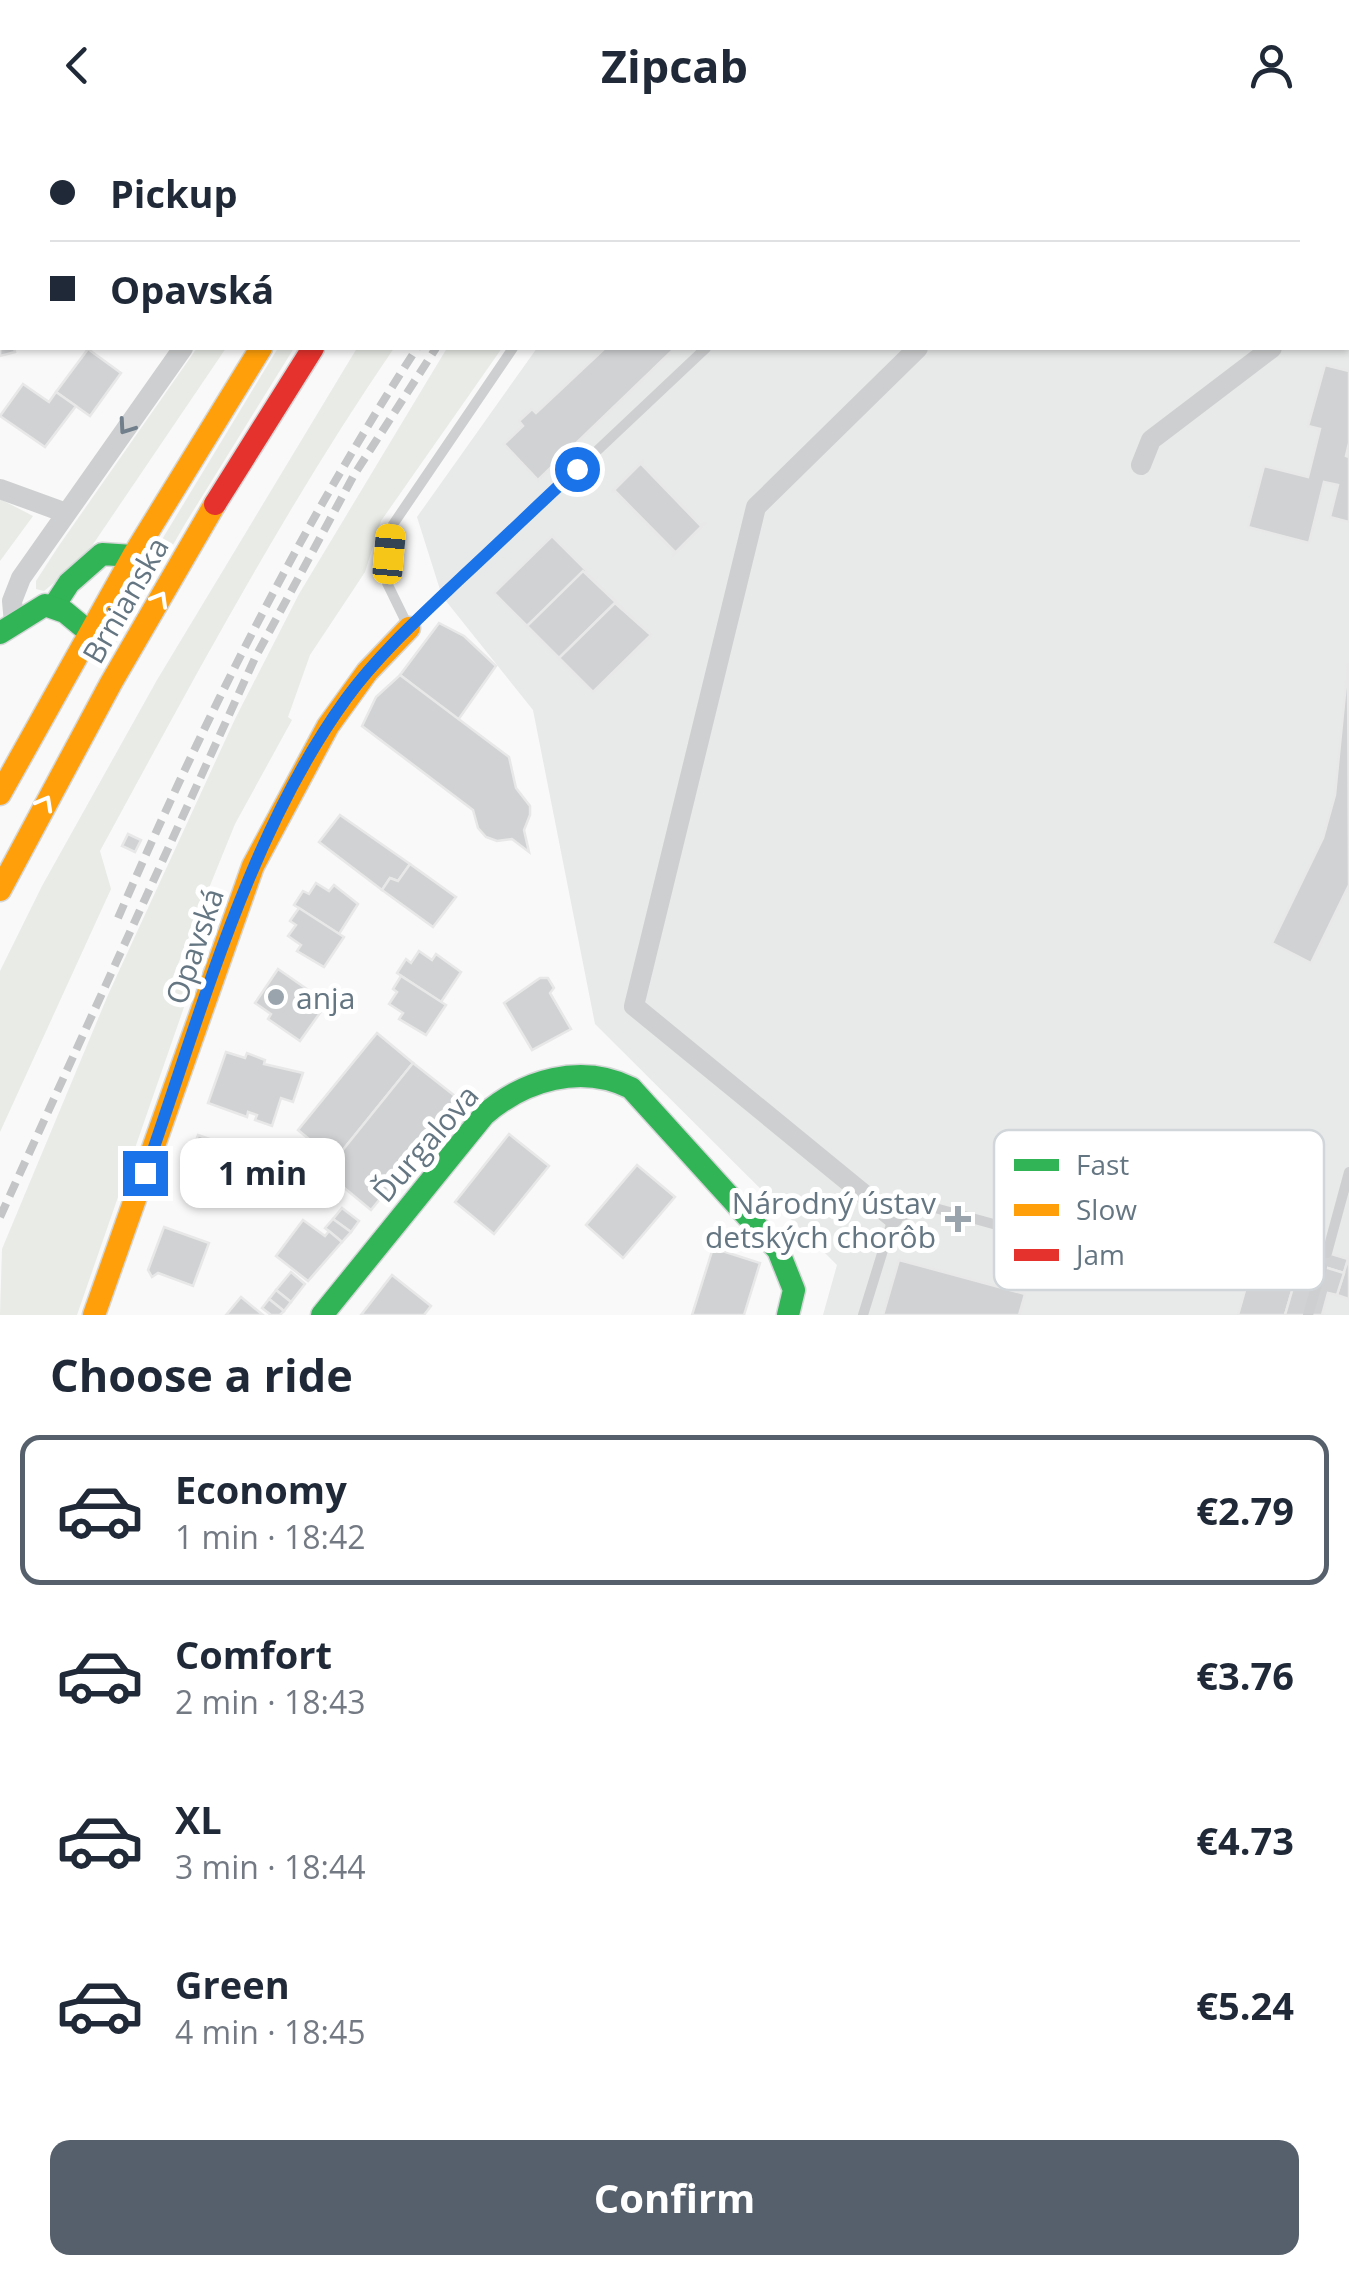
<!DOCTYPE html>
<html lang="en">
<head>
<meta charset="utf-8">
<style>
	:root { --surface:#fff; --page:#f6f6f7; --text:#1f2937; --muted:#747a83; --line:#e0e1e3; --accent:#56606c }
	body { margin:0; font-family:"Open Sans",sans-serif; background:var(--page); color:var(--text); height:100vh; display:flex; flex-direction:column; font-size:38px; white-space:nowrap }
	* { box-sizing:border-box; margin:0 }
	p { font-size:32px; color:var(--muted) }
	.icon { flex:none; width:55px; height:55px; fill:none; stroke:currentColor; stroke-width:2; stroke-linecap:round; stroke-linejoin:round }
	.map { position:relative; height:1185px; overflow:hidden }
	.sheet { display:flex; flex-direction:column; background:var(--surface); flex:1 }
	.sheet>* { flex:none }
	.top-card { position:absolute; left:0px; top:0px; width:1350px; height:220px; box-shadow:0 2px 8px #0004; display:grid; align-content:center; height:220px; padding:0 50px; background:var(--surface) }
	.end { position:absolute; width:45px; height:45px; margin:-22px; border:12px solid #1a73e8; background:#fff; box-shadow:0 0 0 5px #fff }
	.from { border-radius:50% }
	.bubble { position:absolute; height:70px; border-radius:20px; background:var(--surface); box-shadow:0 2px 8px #0004; font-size:32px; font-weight:700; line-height:70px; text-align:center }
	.car { position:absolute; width:30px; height:60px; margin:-30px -15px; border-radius:12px; box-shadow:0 0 8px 2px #0007; background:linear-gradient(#f5c518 24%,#345 0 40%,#f5c518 0 76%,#345 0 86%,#f5c518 0) }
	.top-card b { display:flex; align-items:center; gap:35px; height:95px; font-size:38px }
	.top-card b+b { border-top:2px solid var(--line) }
	.top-card i { width:25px; height:25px; background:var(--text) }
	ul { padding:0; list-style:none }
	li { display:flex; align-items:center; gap:30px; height:150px; margin:0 20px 15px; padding:0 30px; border:5px solid transparent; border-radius:20px }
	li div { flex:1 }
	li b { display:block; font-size:38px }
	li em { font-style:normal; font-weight:700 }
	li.on { border-color:var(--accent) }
	li>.icon { width:90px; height:90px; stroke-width:1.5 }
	h2 { padding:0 50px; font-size:45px; line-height:120px }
	.action { display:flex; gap:20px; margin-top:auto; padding:20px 50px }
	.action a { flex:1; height:115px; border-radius:20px; background:var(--accent); color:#fff; font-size:40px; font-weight:700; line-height:115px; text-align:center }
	header { display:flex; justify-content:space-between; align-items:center; height:130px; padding:0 50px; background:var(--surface); font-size:45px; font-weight:700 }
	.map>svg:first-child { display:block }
</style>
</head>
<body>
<header><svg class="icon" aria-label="back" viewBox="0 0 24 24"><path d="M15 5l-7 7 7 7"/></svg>Zipcab<svg class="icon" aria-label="person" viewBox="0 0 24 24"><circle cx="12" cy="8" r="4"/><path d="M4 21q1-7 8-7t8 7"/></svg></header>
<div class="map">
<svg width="1349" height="1185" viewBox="0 0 1349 1185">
	<rect width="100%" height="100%" fill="#f9f9f9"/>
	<path fill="#e8e9e9" d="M723,0H1349V1185H823L837,1135L595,894L533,580L442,466L417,387L537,218H1348V2H721Z"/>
	<g fill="#e8ebe6">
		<path d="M197,218H226L83,429L44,461L36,459V451L58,417Z"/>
		<path d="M278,218H294L185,394L114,517L107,505L129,464Z"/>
		<path d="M357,218H394C284,379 193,550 100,721L111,759L0,1002V841L42,756L157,550Z"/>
		<path d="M447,218H502L381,391L365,442L310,525L288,587L292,590L235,694L172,849L191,857L77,1185H0L2,1119L108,865L235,589L299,464Z"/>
		<path d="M0,369L33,386L0,431Z"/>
	</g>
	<g fill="#d0d2d3" stroke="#e8e8e8" stroke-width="2.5">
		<path d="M2,20V89L0,87Z"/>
		<path d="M2,170V218H14L15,222L0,226Z"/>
		<path d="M605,218H675L538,350L504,314L523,296L519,291L532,279L536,283Z"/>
		<path d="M88,219L121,243L90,286L56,262Z"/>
		<path d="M1325,235L1349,241V313L1346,326L1349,327V392L1330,387L1338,355L1324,352L1309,413L1248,397L1264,336L1308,347L1320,299L1308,296Z"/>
		<path d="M23,254L49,272L56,262L76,276L45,317L0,286Z"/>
		<path d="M643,331L642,335L700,395L706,392L673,425L674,421L615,361L612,362Z"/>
		<path d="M552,406L587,441L527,496L494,463Z"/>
		<path d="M583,441L623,479L615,473L559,528L527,496Z"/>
		<path d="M615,473L651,505L593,562L559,528Z"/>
		<path d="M439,493L464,506L496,536L458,590L400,545Z"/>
		<path d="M1348,533L1349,755L1311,833L1272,813L1323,708L1335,665Z"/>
		<path d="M400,545L509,627L516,658L530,676V685L524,700L529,722L512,709L497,711L486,707L478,698L473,680L362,596L376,567Z"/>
		<path d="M340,685L410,734L398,751L390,748L382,760L319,712Z"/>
		<path d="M128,704L141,710L135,722L122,716Z"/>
		<path d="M410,734L456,767L433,797L382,760L390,748L398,751Z"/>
		<path d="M316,753L329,761L334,755L358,774L339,804L294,775L303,761L309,764Z"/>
		<path d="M299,778L344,807L324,837L297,821L301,815L288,806L296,795L290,791Z"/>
		<path d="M419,821L432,830L436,824L461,842L441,872L397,843L406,829L411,833Z"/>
		<path d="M278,839L327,873L300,911L268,889L271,884L255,873Z"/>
		<path d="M401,846L446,875L426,905L399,889L403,883L389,874L397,862L393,859Z"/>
		<path d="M540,848H548L554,858L550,863L571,899L532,920L504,873Z"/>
		<path d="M377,903L413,933L325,1042L305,1026L315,1014L298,1000Z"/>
		<path d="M226,922L245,928L247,923L265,930L264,934L303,943L293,972L281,968L272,996L255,990L257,985L248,982L247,987L208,973Z"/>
		<path d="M413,933L460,970L371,1080L325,1042Z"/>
		<path d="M509,1004L549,1036L494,1104L455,1072Z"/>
		<path d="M198,1005L241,1020L226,1064L191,1051L185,1053L183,1047Z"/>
		<path d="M637,1035L675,1067L623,1128L586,1095Z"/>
		<path d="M342,1078L359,1091L351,1102L333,1089Z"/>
		<path d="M333,1089L351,1102L342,1112L325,1098Z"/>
		<path d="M303,1090L325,1106L329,1101L342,1112L308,1151L276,1126Z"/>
		<path d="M1264,1093L1307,1105L1301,1130L1285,1185H1238Z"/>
		<path d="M164,1097L209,1113L193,1156L158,1143L152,1147L148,1140Z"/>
		<path d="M1305,1116L1348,1129L1344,1143L1301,1130Z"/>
		<path d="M713,1118L760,1133L744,1185H692Z"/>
		<path d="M1349,1126V1169L1337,1165Z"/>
		<path d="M899,1130L1025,1164L1019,1185H883Z"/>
		<path d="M1301,1130L1344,1143L1337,1165L1328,1163L1322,1185H1285Z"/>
		<path d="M291,1142L305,1154L291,1172L276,1160Z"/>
		<path d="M392,1145L431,1176L424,1185H361Z"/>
		<path d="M276,1160L291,1172L284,1181L269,1169Z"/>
		<path d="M241,1167L263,1185H226Z"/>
		<path d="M269,1169L284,1181L280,1185H271L262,1178Z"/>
	</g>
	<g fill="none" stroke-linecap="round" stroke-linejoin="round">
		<g stroke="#d5d6d7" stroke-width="25">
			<g id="fast">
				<path d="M454,2L456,0"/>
				<path d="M54,476L69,453L102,424L133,426"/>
				<path d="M0,503L45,475L65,482L89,502"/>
				<path d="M322,1185L484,985C524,950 581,933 631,958L778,1120L794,1160L788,1185"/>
			</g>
		</g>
		<g stroke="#d5d6d7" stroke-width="25">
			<g id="slow">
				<path d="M400,2L401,0"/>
				<path d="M0,664L133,426L261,218"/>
				<path d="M0,760L111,553L215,374"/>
				<path d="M94,1185L253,736L328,596L367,542L409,498"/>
			</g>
		</g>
		<g stroke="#d5d6d7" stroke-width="25">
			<path id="jam" d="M215,374L313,218"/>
		</g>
		<g stroke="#cecfd0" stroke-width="10">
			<path d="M33,0L35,2"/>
			<path d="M674,2L676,0"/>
			<path d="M934,2L936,0"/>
			<path d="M0,128L2,125"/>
			<path d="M513,218L392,396L387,453L409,498L706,218"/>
			<path d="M1327,1123L1349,1042"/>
			<path d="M863,1185L893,1088L935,1078L1030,1104"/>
			<path d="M1308,1185L1322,1137"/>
		</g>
		<g stroke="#cecfd0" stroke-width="20">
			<path d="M334,2L336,0"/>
			<path d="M1138,2L1141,0"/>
			<path d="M1348,160L1349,159"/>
			<path d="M1141,335L1151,310L1272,218"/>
			<path d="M0,359L66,383"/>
			<path d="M14,493L12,471L21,448L183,218"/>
			<path d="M893,1088L634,876L756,377L918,218"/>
		</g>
		<use href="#fast" stroke="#30b455" stroke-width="22"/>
		<use href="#slow" stroke="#ff9f0a" stroke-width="22"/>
		<use href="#jam" stroke="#e5322d" stroke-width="22"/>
		<g stroke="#c3c5c6" stroke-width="8" stroke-dasharray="15 8" stroke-linecap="butt">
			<path d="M574,2L576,0"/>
			<path d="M595,2L597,0"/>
			<path d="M118,788C204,590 299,399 417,218"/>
			<path d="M0,1087L255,528L354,345L436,218"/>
		</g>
	</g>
	<defs><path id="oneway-chevron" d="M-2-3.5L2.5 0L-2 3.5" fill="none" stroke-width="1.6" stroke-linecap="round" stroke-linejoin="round" transform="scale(2.5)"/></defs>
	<use stroke="#707f8b" href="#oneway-chevron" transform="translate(126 297) rotate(125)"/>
	<g stroke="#fff">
		<use href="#oneway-chevron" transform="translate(160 469) rotate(-60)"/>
		<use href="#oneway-chevron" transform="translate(45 673) rotate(-61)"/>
	</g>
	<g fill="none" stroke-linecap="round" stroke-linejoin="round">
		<path stroke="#1a73e8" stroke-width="12" d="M145,1043C201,885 247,706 346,569C378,525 421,486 461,448C500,412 538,375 577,339"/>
	</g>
	<g fill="#99a4ac" stroke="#fff" stroke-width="4">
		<circle cx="276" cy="867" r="10"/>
		<path d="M953 1074h10v10h10v10h-10v10h-10v-10h-10v-10h10z"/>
	</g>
	<g text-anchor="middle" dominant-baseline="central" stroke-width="10" stroke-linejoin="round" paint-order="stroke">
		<g font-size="30" fill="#657683" stroke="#fff">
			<text transform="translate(125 470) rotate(-60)">Brnianska</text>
			<text transform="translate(194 816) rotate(-71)">Opavská</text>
			<text transform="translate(425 1013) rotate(-49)">Ďurgalova</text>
		</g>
		<g font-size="30" fill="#657683" stroke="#fff" text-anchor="start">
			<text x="296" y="867">anja</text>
			<text x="936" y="1072" text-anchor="end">Národný ústav<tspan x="936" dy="34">detských chorôb</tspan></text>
		</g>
	</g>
	<rect x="994" y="1000" width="330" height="160" rx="15" fill="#fff" stroke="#d1d6da" stroke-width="2.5"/>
	<rect x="1014" y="1029" width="45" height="12" fill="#30b455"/>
	<rect x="1014" y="1074" width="45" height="12" fill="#ff9f0a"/>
	<rect x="1014" y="1119" width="45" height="12" fill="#e5322d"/>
	<g font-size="28" fill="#657683">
		<text x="1076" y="1045">Fast</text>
		<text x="1076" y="1090">Slow</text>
		<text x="1076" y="1135">Jam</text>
	</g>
</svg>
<i class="end from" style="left:577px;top:339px"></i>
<i class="end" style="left:145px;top:1043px"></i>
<div class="bubble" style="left:180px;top:1008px;width:165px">1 min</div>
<i class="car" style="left:389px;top:424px;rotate:5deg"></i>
<div class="top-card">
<b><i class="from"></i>Pickup</b>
<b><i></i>Opavská</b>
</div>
</div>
<section class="sheet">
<h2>Choose a ride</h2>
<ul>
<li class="on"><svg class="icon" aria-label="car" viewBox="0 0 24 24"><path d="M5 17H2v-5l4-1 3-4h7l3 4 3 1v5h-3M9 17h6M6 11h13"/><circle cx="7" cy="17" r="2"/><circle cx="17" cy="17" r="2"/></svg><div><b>Economy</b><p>1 min · 18:42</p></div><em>€2.79</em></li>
<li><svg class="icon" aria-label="car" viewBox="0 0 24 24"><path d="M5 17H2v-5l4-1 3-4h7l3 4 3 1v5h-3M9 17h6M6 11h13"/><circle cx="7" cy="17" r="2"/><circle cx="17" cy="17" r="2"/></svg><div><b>Comfort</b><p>2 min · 18:43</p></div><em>€3.76</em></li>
<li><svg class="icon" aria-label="car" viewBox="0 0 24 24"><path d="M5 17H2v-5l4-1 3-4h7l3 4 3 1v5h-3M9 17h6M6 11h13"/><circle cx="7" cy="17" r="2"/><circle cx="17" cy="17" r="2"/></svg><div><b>XL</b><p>3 min · 18:44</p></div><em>€4.73</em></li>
<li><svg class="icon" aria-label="car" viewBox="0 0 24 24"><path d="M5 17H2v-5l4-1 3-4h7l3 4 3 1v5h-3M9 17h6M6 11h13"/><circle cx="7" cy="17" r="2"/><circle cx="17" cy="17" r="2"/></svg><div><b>Green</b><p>4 min · 18:45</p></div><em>€5.24</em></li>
</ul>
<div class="action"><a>Confirm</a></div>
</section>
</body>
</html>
